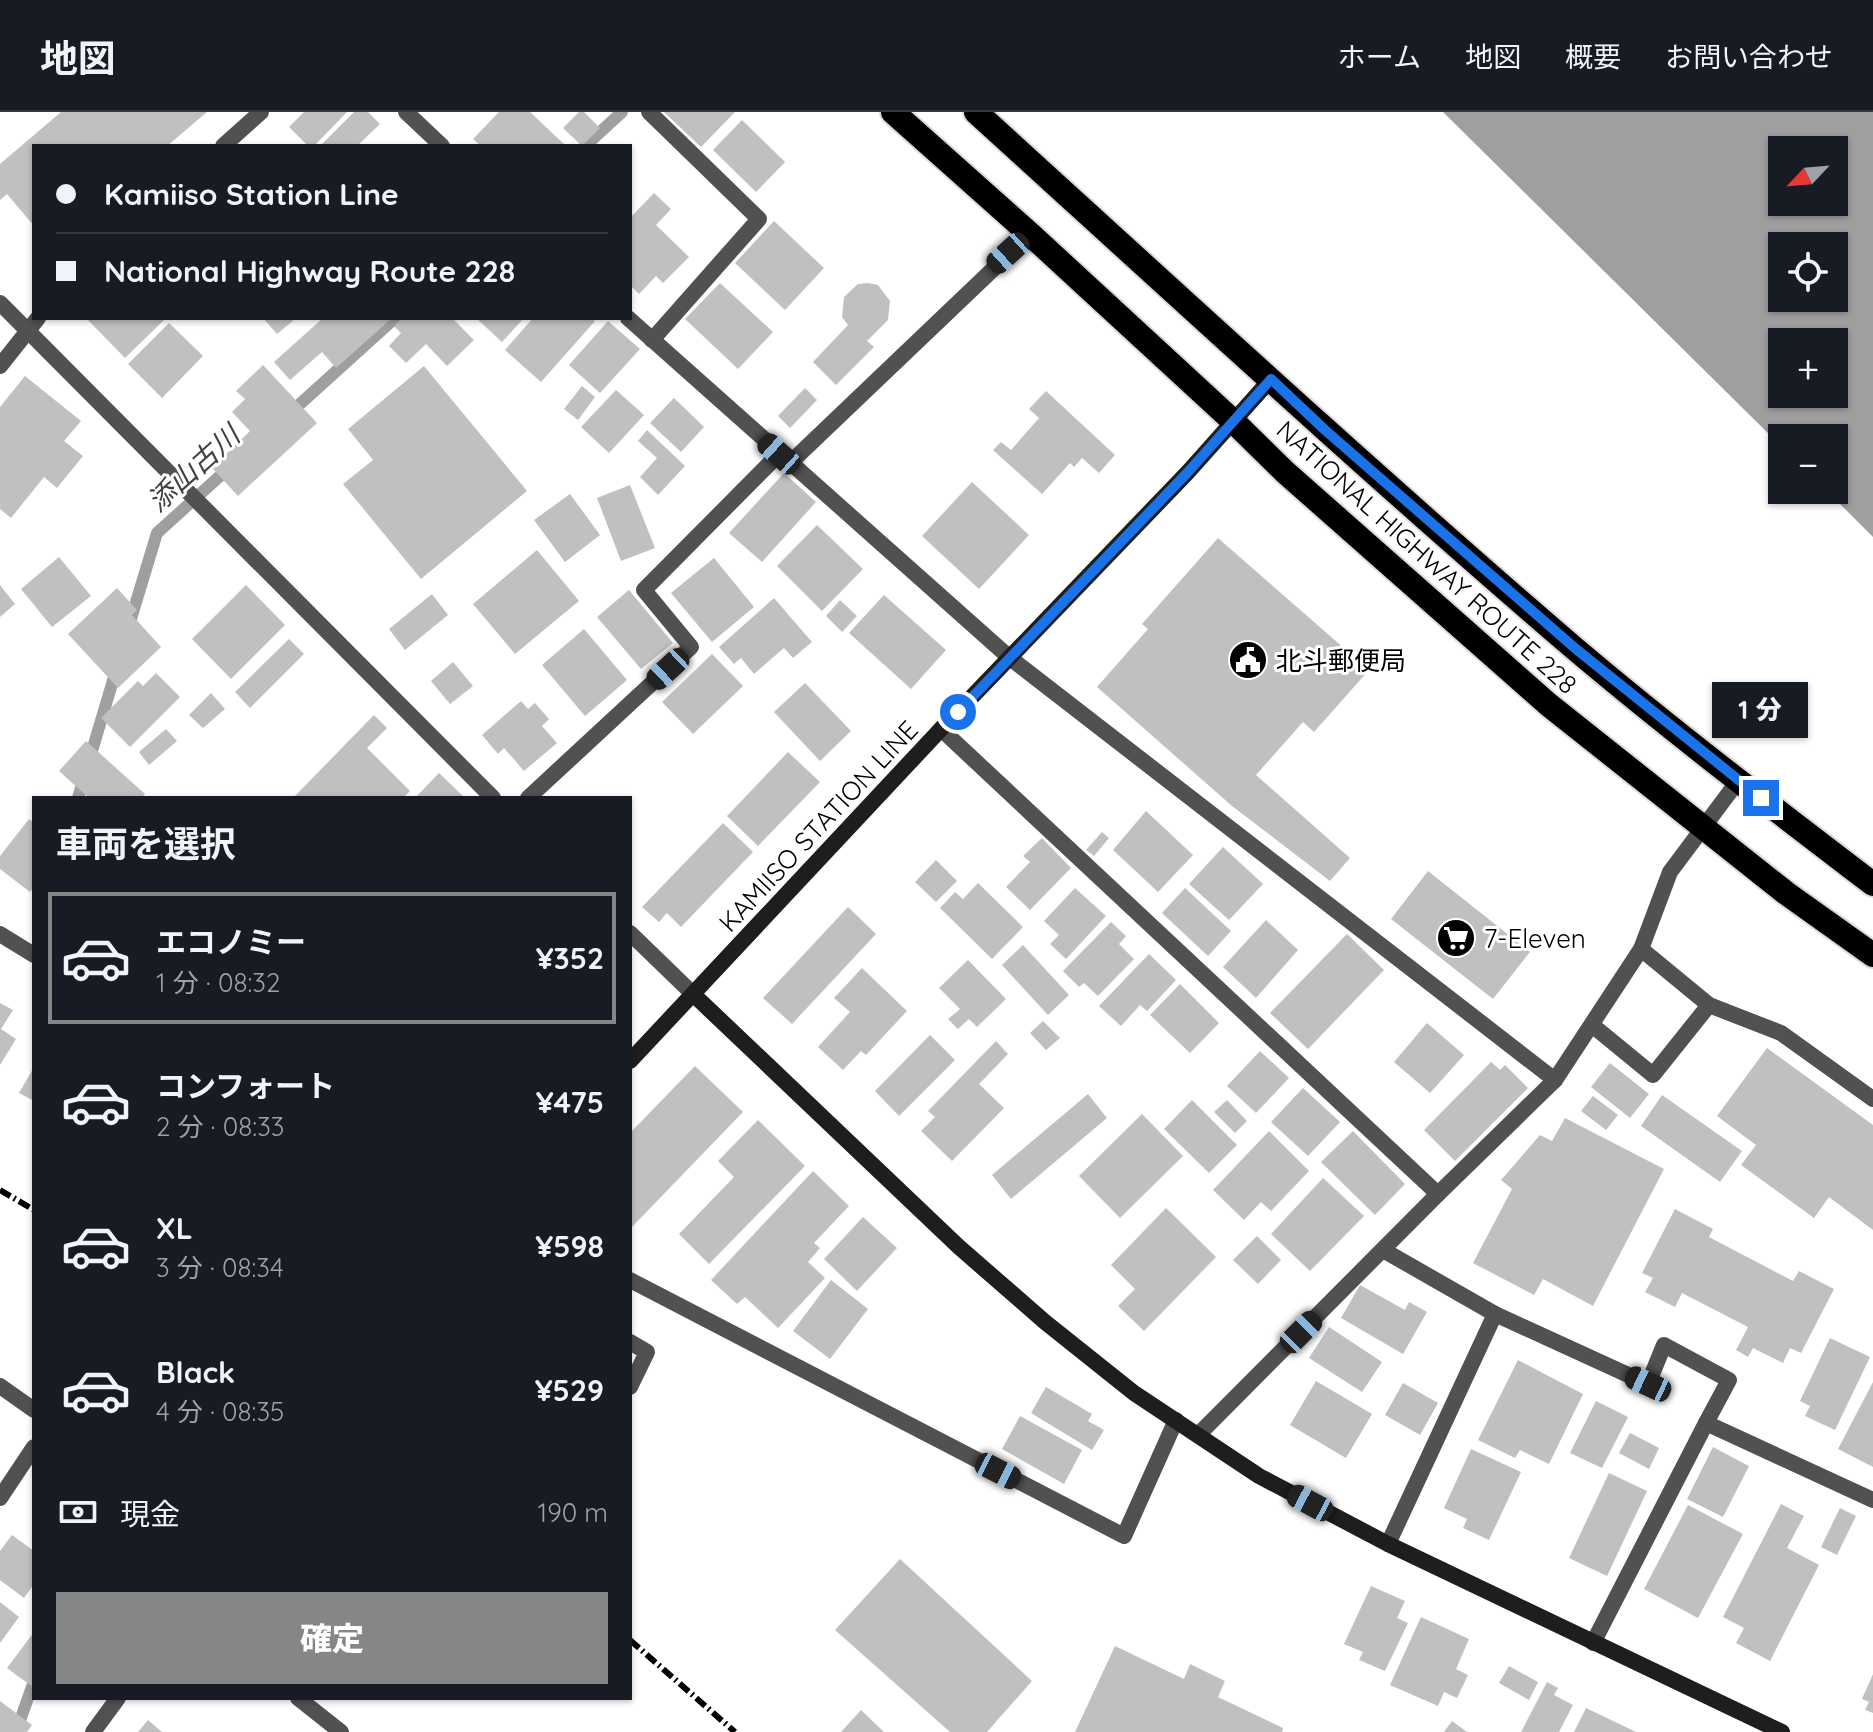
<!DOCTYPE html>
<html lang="ja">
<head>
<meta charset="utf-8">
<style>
	:root { --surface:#171b24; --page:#20242c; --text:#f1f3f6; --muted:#9ea1a6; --line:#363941; --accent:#858687 }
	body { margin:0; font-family:Quicksand,"Noto Sans JP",sans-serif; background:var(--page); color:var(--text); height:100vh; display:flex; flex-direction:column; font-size:30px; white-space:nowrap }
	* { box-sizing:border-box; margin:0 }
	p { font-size:26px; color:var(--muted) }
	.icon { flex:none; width:44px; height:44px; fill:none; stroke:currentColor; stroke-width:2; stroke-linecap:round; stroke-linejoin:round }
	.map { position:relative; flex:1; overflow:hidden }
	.details { position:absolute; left:32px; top:684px; width:600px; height:904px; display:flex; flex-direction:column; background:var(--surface); border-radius:0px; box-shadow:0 2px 6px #0004 }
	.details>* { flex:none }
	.hud { position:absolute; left:32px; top:32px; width:600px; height:176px; border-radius:0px; box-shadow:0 2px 6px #0004; display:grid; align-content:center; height:176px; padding:0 24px; background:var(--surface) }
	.needle { width:52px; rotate:244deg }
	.fabs { position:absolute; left:1768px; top:24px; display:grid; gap:16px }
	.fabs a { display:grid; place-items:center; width:80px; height:80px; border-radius:0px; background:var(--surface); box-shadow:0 2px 6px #0004; font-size:40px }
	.end { position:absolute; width:36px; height:36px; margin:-18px; border:10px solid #1a73e8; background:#fff; box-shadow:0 0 0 4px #fff }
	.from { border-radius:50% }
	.bubble { position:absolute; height:56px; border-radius:0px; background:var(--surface); box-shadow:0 2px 6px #0004; font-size:26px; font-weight:800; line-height:56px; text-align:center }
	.car { position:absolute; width:24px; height:48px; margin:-24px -12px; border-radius:10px; box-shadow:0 0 6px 2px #0007; background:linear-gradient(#222 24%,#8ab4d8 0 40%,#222 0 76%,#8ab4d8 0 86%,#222 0) }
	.hud b { display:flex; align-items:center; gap:28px; height:76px; font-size:30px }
	.hud b+b { border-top:2px solid var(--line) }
	.hud i { width:20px; height:20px; background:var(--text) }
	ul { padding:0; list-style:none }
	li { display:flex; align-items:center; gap:24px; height:132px; margin:0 16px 12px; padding:0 8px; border:4px solid transparent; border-radius:0px }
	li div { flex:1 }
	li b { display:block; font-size:30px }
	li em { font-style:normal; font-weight:800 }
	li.current { border-color:var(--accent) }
	li>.icon { width:72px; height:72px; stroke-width:1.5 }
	h2 { padding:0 24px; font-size:36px; line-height:96px }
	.pay { display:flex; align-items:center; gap:20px; height:88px; padding:0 24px; font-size:30px }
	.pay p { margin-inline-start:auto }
	.button { display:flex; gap:16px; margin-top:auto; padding:16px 24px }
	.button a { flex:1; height:92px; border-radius:0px; background:var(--accent); color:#fff; font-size:32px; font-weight:800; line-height:92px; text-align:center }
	header { display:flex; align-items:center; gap:48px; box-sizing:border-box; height:112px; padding:0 40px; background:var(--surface); border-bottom:2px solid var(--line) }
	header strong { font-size:38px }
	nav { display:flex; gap:44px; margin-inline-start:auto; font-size:28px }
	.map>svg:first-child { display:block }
</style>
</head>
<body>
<header>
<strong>地図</strong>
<nav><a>ホーム</a><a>地図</a><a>概要</a><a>お問い合わせ</a></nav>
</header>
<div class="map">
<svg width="1873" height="1620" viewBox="0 0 1873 1620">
	<rect width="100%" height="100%" fill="#fff"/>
	<path fill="#9f9f9f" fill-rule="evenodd" d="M1443,0H1873V425L1826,378H1834V326H1782V335ZM1782,38H1834V90H1782ZM1782,134H1834V186H1782ZM1782,230H1834V282H1782Z"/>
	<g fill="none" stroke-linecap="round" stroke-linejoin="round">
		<g stroke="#9f9f9f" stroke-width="12">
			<path d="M585,34L622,0"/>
			<path d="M290,301L395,206"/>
			<path d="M130,510L157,421L231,354"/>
			<path d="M78,686L117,555"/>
			<path d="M16,1620L34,1569"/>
		</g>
	</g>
	<g fill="#c0c0c0">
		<path d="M61,0H207L167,34H34V114L7,82L0,88V52Z"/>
		<path d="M304,0H347L314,34H308L289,15Z"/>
		<path d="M354,0H368L380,12L357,34H320Z"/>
		<path d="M499,0H530L566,34H481L473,27Z"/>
		<path d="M579,0H584L600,16L582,34L563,16Z"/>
		<path d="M664,0H735L701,35Z"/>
		<path d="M742,8L785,50L756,80L713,38Z"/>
		<path d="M654,81L671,97L656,113L689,145L663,171L656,164L639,182L630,173V106Z"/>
		<path d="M774,109L824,156L785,198L735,151Z"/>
		<path d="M720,171L773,220L738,257L685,207Z"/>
		<path d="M868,171L878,173L890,189L888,208L867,229L874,235L836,273L813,250L848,213L842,205L844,185L858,172Z"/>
		<path d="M86,206H166L125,246Z"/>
		<path d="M263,206H296L277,222Z"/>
		<path d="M323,206H392L336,256L322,240L290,268L274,250Z"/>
		<path d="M402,206H452L474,228L447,254L426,232L406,251L389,234L401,221L394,214Z"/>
		<path d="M476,206H524L502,230Z"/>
		<path d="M533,206H591L595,209L541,270L505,238Z"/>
		<path d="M608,209L640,237L600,281L569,253Z"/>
		<path d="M169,211L203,244L162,286L128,252Z"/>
		<path d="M263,253L317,311L238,384L212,356L250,319L232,300L245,287L236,279Z"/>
		<path d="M424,254L527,379L421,467L343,372L373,348L348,317Z"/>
		<path d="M25,264L81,309L64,329L83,344L57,376L44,365L11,406L0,397V295Z"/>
		<path d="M582,274L595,285L578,308L564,297Z"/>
		<path d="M805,276L817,288L790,316L778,304Z"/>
		<path d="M616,278L644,303L609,341L581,315Z"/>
		<path d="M1046,279L1115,343L1099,361L1082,346L1074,355L1070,351L1042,382L993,338L1001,330L1011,338L1039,306L1029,297Z"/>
		<path d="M674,286L704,315L681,340L650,311Z"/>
		<path d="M647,318L685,354L658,383L640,365L657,346L638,329Z"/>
		<path d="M784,361L816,390L762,450L729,421Z"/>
		<path d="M972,370L1029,423L979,477L922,424Z"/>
		<path d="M630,373L655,436L621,449L597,386Z"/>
		<path d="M570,382L600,423L565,450L534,408Z"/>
		<path d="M817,413L863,457L822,499L777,454Z"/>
		<path d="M1218,426L1369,558L1314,620L1303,610L1256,663L1350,746L1330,769L1232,694L1097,575L1148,517L1142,512Z"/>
		<path d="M537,438L579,489L515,542L473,492Z"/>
		<path d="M59,445L91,484L52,515L21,477Z"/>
		<path d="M714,446L754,495L712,530L671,481Z"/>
		<path d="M0,473L15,492L0,505Z"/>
		<path d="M246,473L285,513L231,567L192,527Z"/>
		<path d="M117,476L137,498L132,503L161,535L118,576L68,522Z"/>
		<path d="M629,478L673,531L641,557L597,505Z"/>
		<path d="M432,482L448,503L405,538L389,517Z"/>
		<path d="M884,483L946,538L911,577L849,521Z"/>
		<path d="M774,486L812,530L793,546L784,536L754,562L741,546L734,552L719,535Z"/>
		<path d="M840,488L857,504L842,520L826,504Z"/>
		<path d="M584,517L627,568L585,604L542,553Z"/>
		<path d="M289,527L304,542L250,596L235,580Z"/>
		<path d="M712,542L743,574L693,622L662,590Z"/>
		<path d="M453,550L473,574L450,592L431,569Z"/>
		<path d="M156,561L180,585L130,635L101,606L138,569L143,574Z"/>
		<path d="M805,571L851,619L820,649L774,600Z"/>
		<path d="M211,581L225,597L203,616L189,603Z"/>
		<path d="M521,589L528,597L535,591L549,607L542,614L557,631L524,659L504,636L498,642L482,623Z"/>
		<path d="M374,603L387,616L367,636L410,679L403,686H293Z"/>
		<path d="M166,617L177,629L149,653L139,640Z"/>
		<path d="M86,629L145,682L142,686H89L59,659Z"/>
		<path d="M788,640L820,670L758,734L727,704Z"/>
		<path d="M439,661L465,686H415Z"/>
		<path d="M1146,699L1193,743L1158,780L1113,738Z"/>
		<path d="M29,707L34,711V774L30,780L0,757V744Z"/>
		<path d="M723,711L753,740L681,815L667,801L659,810L642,795Z"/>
		<path d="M1102,720L1109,726L1094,744L1086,738Z"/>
		<path d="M1042,726L1071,756L1030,798L1006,775L1030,750L1023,744Z"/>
		<path d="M1223,735L1263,772L1229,808L1189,772Z"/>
		<path d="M936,748L957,769L936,790L915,770Z"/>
		<path d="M1428,759L1530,840L1493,887L1391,807Z"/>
		<path d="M978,771L1023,815L992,847L940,796L955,780L963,787Z"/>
		<path d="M1075,776L1106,804L1066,847L1050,832L1059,823L1044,809Z"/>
		<path d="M1185,776L1231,819L1208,844L1162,801Z"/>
		<path d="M848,795L876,822L792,912L763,886Z"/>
		<path d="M1266,808L1298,838L1256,886L1223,855Z"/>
		<path d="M1111,810L1126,824L1119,832L1134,847L1098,884L1084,871L1079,875L1063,859Z"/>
		<path d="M1347,822L1384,858L1308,937L1270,901Z"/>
		<path d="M1023,833L1069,883L1048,903L1002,853Z"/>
		<path d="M1149,842L1176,868L1147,899L1140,893L1121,914L1099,894Z"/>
		<path d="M968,848L1006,887L977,915L969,907L958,917L948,907L960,897L939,876Z"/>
		<path d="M862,856L907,899L866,943L861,939L843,958L818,935L850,900L834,886Z"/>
		<path d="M1180,872L1219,911L1190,941L1150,903Z"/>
		<path d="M0,891L13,898L1,917L16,927L0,953Z"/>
		<path d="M1043,909L1060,926L1046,938L1030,921Z"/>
		<path d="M1427,911L1464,943L1430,981L1394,950Z"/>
		<path d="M930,923L955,948L899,1004L875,979Z"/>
		<path d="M996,929L1008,942L979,972L1004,996L952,1049L921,1019L935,1005L928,999Z"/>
		<path d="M1767,936L1873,1013V1118L1829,1085L1814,1106L1741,1053L1756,1033L1717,1004Z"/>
		<path d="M1260,939L1289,966L1256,1001L1227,974Z"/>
		<path d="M1491,950L1500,958L1505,953L1528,976L1455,1049L1424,1018Z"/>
		<path d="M1610,951L1649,982L1630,1006L1591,975Z"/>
		<path d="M695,954L743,1000L630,1117V1021Z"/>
		<path d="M34,955V989L19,981Z"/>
		<path d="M1303,976L1340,1010L1308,1044L1271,1010Z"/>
		<path d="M1088,982L1107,1006L1011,1087L992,1063Z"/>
		<path d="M1662,983L1742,1039L1720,1070L1641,1014Z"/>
		<path d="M1593,984L1618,1003L1606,1018L1581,999Z"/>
		<path d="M1192,988L1237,1033L1209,1061L1164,1017Z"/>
		<path d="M1227,988L1247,1009L1235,1021L1214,1000Z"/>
		<path d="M1142,1002L1183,1044L1120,1106L1079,1064Z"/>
		<path d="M1565,1006L1664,1057L1593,1194L1543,1167L1534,1183L1473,1151L1512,1077L1501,1068L1540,1023L1552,1029Z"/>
		<path d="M758,1008L805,1054L709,1152L679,1122L734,1065L718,1049Z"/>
		<path d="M1269,1019L1309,1059L1271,1099L1261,1090L1244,1108L1213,1078Z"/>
		<path d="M1353,1019L1405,1072L1375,1103L1321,1050Z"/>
		<path d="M813,1059L849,1094L814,1131L820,1136L808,1150L825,1166L778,1216L745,1185L737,1192L711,1168Z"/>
		<path d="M1323,1066L1364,1104L1310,1159L1271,1122Z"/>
		<path d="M1166,1096L1216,1145L1144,1219L1118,1194L1135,1177L1111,1153Z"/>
		<path d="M1675,1097L1713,1117L1709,1125L1793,1169L1799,1159L1834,1177L1801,1241L1790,1236L1783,1251L1753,1236L1748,1245L1736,1238L1748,1215L1682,1181L1675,1195L1645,1180L1653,1166L1642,1161Z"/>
		<path d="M863,1105L897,1136L857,1179L824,1147Z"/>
		<path d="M1257,1124L1281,1148L1258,1172L1233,1148Z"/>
		<path d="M831,1168L868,1197L830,1247L793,1219Z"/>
		<path d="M1360,1173L1405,1198L1409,1190L1427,1200L1403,1242L1341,1206Z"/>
		<path d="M1329,1215L1382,1250L1362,1280L1309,1246Z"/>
		<path d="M1830,1226L1870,1245L1835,1318L1805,1304L1810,1294L1800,1289Z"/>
		<path d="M1518,1248L1583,1282L1549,1352L1520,1338L1515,1346L1478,1328Z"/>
		<path d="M1316,1269L1372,1302L1346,1346L1290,1313Z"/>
		<path d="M1873,1270V1355L1838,1337Z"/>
		<path d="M1403,1271L1438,1291L1420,1323L1385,1303Z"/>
		<path d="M1046,1275L1092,1302L1088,1309L1104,1318L1092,1338L1031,1301Z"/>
		<path d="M1596,1289L1628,1305L1602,1356L1570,1341Z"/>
		<path d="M1020,1304L1082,1338L1064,1372L1002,1337Z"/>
		<path d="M1630,1321L1659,1336L1649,1357L1619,1341Z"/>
		<path d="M1713,1335L1749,1354L1723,1405L1687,1387Z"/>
		<path d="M1471,1337L1521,1360L1489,1428L1463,1416L1467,1407L1444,1396Z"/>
		<path d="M1609,1361L1647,1379L1607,1464L1569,1446Z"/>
		<path d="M1781,1392L1804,1404L1787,1436L1819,1453L1770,1549L1736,1531L1744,1516L1723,1505Z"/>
		<path d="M1688,1393L1743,1422L1698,1506L1644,1477Z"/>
		<path d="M1840,1396L1856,1404L1837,1443L1821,1435Z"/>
		<path d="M12,1423L34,1439V1472L24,1486L0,1468V1439Z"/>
		<path d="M900,1447L1032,1569L987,1620H950L835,1518Z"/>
		<path d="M1371,1474L1405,1489L1397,1506L1408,1511L1385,1559L1359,1548L1363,1540L1344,1532Z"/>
		<path d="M0,1490L19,1505L0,1531Z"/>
		<path d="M1421,1505L1469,1527L1456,1557L1468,1563L1457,1586L1444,1580L1438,1594L1390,1573Z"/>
		<path d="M34,1520V1576L7,1556Z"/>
		<path d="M1115,1534L1184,1567L1190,1552L1225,1569L1218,1585L1283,1616L1282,1620H1075Z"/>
		<path d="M1509,1554L1538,1570L1529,1588L1499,1571Z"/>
		<path d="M1873,1562V1601L1865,1598L1869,1590L1862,1587Z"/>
		<path d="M1547,1570L1558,1576L1554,1583L1573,1593L1559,1620H1521Z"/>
		<path d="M0,1589L32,1613L27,1620H0Z"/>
		<path d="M1586,1596L1636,1620H1574Z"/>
		<path d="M861,1598L884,1620H841Z"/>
		<path d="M148,1608L162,1620H138Z"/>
		<path d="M1452,1609L1467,1620H1444Z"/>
	</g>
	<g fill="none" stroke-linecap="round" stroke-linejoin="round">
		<g stroke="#dbdbdb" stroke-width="28">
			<g id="highway">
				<path d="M893,0L1030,122L1233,309L1285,360L1549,593L1786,781L1873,843"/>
				<path d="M976,0C1174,180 1371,362 1574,536C1671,618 1772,695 1873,772"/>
			</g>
		</g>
		<g stroke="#515151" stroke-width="16">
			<path d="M649,0L759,107L652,228"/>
			<path d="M791,350L1030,122"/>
			<path d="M528,686L691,535L644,478L779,342"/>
			<path d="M1709,893L1781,921L1873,987"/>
			<path d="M1592,913L1653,963L1709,893L1641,837"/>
			<path d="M1555,968L1641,837L1670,760L1738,669"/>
			<path d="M1383,1138L1495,1202L1388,1432"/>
			<path d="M1495,1202L1648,1272L1664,1233L1729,1268L1706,1311"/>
			<path d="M630,1230L647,1240L630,1275"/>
		</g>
		<g stroke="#515151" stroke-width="16">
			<path d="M406,0L442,34"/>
			<path d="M223,34L261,0"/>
			<path d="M0,191L493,686"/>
			<path d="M628,206L1010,546L1555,968L1438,1082L1199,1322"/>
			<path d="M0,254L38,206"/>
			<path d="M941,617L1438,1082"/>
			<path d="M630,821L694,883"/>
			<path d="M0,822L34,843"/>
			<path d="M630,1168L1124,1424L1176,1308"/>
			<path d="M0,1274L34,1298"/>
			<path d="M0,1386L34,1335"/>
			<path d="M1593,1531L1706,1311L1873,1388"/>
			<path d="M298,1586L341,1620"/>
			<path d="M93,1620L118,1586"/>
		</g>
		<g stroke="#1e1e1e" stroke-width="16">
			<path d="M694,883L959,1135L1045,1210L1134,1281L1259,1364L1388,1432L1782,1620"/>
			<path d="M630,949L941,617L1188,360L1271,267"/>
		</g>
		<use href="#highway" stroke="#000" stroke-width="24"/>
		<g stroke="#000" stroke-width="6" stroke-dasharray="12 4 2 4" stroke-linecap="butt">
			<path d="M0,1078L34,1098"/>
			<path d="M630,1528L735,1620"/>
		</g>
	</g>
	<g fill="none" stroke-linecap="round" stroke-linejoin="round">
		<path stroke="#1a73e8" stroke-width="10" d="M958,600L1188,360L1271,267L1325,318L1576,537L1761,686"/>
	</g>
	<defs>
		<g id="civic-disc" transform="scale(2)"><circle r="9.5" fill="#000" stroke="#fff"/><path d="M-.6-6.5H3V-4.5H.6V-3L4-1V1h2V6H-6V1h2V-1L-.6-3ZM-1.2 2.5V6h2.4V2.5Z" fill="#fff"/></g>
		<g id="supermarket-disc" transform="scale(2)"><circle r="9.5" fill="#000" stroke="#fff"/><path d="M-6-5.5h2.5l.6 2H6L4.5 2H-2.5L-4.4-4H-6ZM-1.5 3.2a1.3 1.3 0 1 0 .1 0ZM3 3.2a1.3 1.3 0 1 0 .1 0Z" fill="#fff"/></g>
	</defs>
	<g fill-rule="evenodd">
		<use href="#civic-disc" x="1248" y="548"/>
		<use href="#supermarket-disc" x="1456" y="826"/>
	</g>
	<g text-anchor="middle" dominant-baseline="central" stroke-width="6" stroke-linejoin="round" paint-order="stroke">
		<g font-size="26" fill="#000" stroke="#fff">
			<text transform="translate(1427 445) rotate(42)">NATIONAL HIGHWAY ROUTE 228</text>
			<text transform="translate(818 714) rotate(-47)">KAMIISO STATION LINE</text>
		</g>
		<g font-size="26" fill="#000" stroke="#fff" text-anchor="start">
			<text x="1276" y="548">北斗郵便局</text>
			<text x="1484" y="826">7-Eleven</text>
		</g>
		<g font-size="28" font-style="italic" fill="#404040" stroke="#fff">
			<text transform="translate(193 356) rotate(-42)">添山古川</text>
		</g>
	</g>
</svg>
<div class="fabs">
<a><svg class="needle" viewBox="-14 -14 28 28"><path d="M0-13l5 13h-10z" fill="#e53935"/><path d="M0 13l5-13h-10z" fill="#9ea1a6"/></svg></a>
<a><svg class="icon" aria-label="locate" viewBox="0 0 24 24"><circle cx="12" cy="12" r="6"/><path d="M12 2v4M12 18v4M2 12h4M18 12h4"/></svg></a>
<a>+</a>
<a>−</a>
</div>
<i class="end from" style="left:958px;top:600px"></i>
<i class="end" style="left:1761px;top:686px"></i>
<div class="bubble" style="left:1712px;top:570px;width:96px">1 分</div>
<i class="car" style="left:1008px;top:141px;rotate:228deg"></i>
<i class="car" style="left:779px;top:342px;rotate:312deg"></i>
<i class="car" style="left:668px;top:557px;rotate:227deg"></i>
<i class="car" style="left:1301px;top:1220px;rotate:45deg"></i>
<i class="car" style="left:1648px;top:1272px;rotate:295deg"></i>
<i class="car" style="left:998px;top:1359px;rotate:117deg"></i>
<i class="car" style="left:1310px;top:1391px;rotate:298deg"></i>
<div class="hud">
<b><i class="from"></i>Kamiiso Station Line</b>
<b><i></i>National Highway Route 228</b>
</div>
<section class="details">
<h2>車両を選択</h2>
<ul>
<li class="current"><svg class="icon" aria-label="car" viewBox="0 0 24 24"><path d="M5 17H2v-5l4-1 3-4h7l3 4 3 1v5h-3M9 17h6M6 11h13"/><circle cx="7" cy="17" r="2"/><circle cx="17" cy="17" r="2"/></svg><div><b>エコノミー</b><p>1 分 · 08:32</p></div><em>¥352</em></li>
<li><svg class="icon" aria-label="car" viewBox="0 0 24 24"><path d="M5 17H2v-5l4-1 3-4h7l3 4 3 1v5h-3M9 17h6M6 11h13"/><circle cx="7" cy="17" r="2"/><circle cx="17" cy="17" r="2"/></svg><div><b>コンフォート</b><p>2 分 · 08:33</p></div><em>¥475</em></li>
<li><svg class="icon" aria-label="car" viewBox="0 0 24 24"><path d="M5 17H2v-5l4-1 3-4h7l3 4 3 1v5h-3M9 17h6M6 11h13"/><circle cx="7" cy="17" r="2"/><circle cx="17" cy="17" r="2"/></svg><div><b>XL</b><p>3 分 · 08:34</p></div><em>¥598</em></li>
<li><svg class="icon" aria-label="car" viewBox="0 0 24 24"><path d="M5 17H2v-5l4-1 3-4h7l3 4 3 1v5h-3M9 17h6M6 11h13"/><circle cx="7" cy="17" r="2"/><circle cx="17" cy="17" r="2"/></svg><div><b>Black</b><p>4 分 · 08:35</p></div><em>¥529</em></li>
</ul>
<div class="pay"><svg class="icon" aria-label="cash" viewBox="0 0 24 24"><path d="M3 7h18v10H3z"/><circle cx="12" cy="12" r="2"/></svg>現金<p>190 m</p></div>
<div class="button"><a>確定</a></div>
</section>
</div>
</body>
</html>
